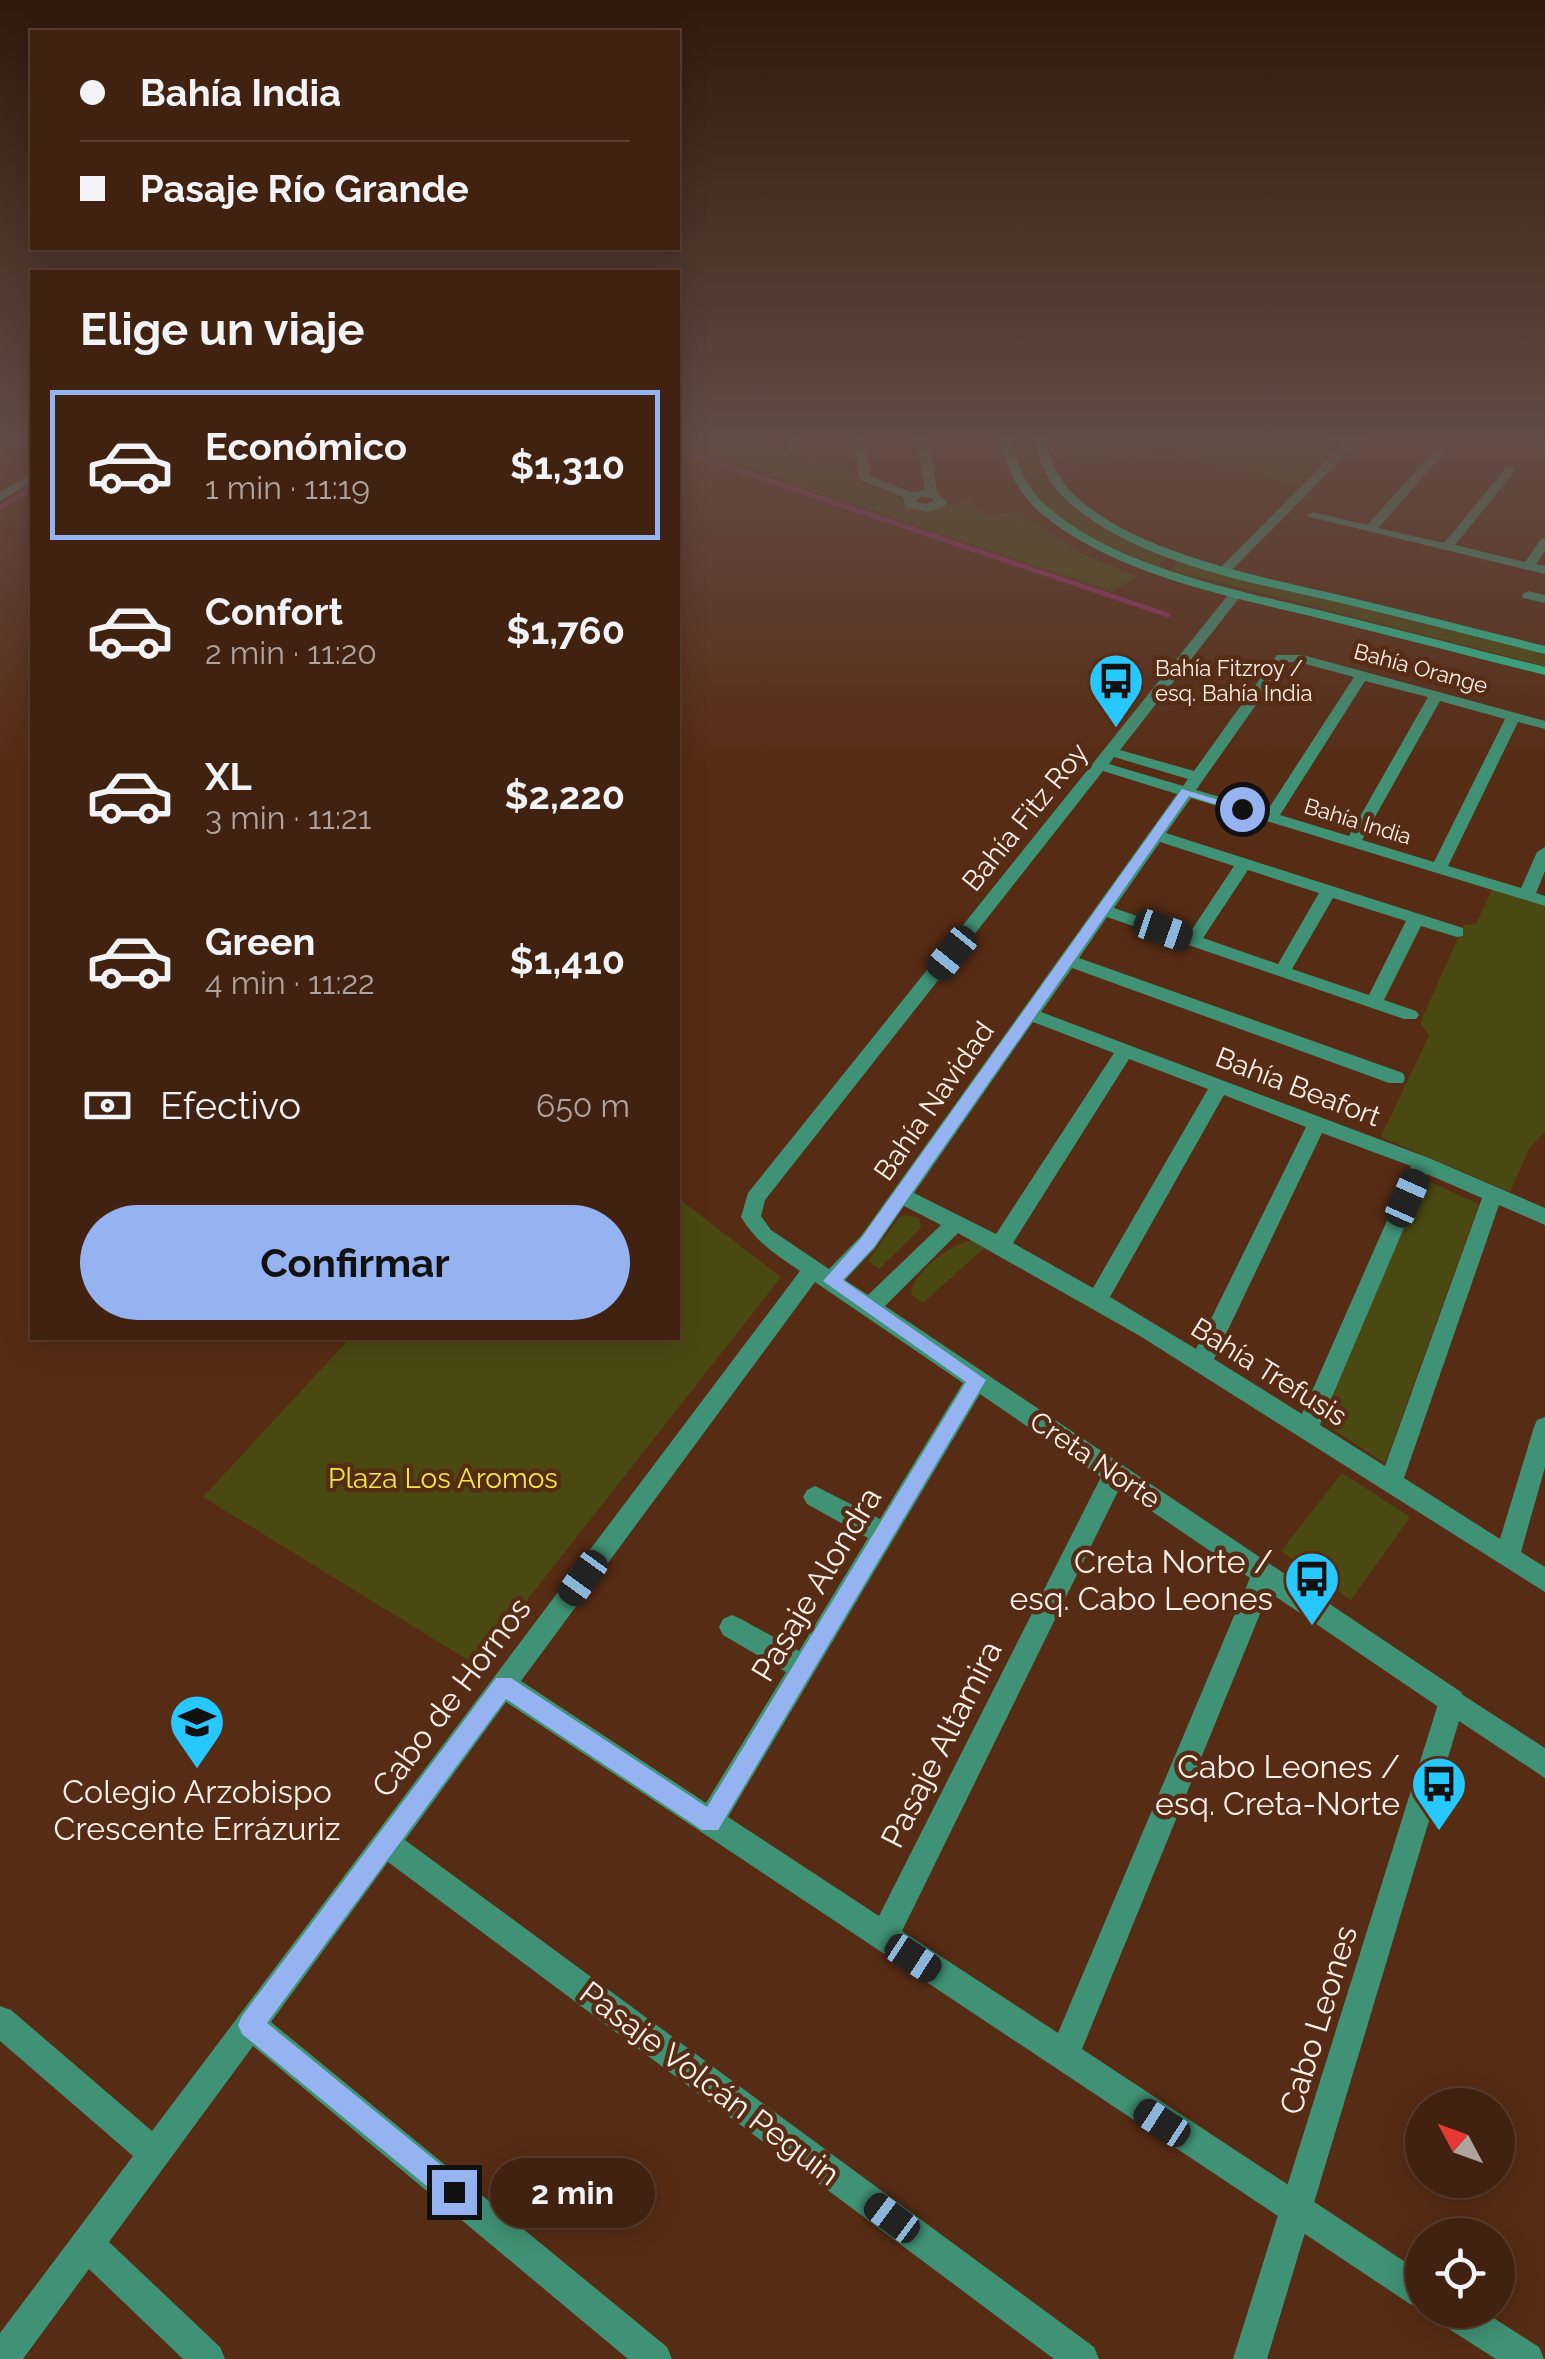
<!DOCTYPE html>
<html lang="es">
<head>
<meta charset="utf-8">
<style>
	:root { --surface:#41210f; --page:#4c2e1d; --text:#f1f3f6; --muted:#aea39e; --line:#5a3e2f; --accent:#95b2f1 }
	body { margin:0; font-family:Raleway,sans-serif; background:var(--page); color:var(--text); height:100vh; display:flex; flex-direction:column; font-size:38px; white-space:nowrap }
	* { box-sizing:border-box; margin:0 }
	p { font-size:32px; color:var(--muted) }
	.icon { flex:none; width:55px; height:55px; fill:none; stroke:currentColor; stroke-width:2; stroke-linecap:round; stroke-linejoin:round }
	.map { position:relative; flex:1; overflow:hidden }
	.drawer { position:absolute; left:30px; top:270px; width:650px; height:1070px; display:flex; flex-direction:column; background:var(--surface); border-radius:0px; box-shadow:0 5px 25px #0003,0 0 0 2px var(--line) }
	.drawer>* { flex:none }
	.guide { position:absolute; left:30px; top:30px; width:650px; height:220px; border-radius:0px; box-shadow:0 5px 25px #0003,0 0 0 2px var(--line); display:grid; align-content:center; height:220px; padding:0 50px; background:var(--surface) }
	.needle { width:65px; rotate:311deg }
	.fabs { position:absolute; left:1405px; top:2088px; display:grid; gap:20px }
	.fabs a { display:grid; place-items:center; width:110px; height:110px; border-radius:50%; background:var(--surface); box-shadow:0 5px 25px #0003,0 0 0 2px var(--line); font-size:50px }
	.end { position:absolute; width:45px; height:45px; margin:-22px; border:12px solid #95b2f1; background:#111; box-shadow:0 0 0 5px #111 }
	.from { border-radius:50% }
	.bubble { position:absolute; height:70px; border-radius:35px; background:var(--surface); box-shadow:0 5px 25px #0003,0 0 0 2px var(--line); font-size:32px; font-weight:700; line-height:70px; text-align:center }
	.car { position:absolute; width:30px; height:60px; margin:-30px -15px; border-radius:12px; box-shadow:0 0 8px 2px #0007; background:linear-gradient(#222 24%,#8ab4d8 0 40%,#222 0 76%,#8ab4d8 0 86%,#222 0) }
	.guide b { display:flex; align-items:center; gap:35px; height:95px; font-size:38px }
	.guide b+b { border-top:2px solid var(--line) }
	.guide i { width:25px; height:25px; background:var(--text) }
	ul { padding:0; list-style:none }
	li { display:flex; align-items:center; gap:30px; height:150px; margin:0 20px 15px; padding:0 30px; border:5px solid transparent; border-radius:0px }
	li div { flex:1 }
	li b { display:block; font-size:38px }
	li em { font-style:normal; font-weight:700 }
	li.selected { border-color:var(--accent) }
	li>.icon { width:90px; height:90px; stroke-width:1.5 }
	h2 { padding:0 50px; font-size:45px; line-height:120px }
	.pay { display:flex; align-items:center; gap:25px; height:110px; padding:0 50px; font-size:38px }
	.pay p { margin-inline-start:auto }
	.cta { display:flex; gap:20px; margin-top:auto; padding:20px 50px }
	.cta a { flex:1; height:115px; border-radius:60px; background:var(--accent); color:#111; font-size:40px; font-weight:700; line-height:115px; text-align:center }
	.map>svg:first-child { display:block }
</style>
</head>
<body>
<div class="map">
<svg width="1545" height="2359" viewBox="0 0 1545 2359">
	<rect width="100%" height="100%" fill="#572c14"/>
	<g fill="#4b4912">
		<path d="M678,436H743L829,464L846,462L856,482L895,496L910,507L972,502L985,517L1018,511L1077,551L1138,577L1112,592L678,444Z"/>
		<path d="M1009,436H1030C1039,507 1115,536 1175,558L1161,562L1159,567C1118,551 1038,518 1019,474C1014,463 1012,449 1009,436Z"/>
		<path d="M1062,436H1323L1337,444L1299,485L1165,452L1066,466Z"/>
		<path d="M1186,561L1545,654V666L1172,570L1177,563Z"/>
		<path d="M1492,890L1545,906V1132L1530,1147L1510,1192L1381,1137L1429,1035L1420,1023L1464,925L1476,924Z"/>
		<path d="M1425,1180L1479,1204L1385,1463L1320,1421Z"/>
		<path d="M678,1198L781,1277L476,1665L203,1497L350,1338H678Z"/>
		<path d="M901,1215L919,1217L921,1228L879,1269L868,1261Z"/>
		<path d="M971,1241L984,1248L923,1303L911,1294C911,1275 952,1242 971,1241Z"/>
		<path d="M1342,1473L1410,1517L1351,1600L1281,1551Z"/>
	</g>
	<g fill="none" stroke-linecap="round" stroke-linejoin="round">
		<g stroke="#902d68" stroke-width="5">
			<path d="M678,450L1168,615"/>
			<path d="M0,508L32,488"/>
		</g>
		<g fill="#3f9275" fill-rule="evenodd">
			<path d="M791,436H802L799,450L793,453L787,450Z"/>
			<path d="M854,436H865L870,476L911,492L925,490L917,436H928L937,492L947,503L945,506L927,512L906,507L903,497L860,480ZM921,497L932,498L934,501L926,504L915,502Z"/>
			<path d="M1325,436L1368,438L1357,443L1230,572H1222V566L1343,444Z"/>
			<path d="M1436,449L1446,451L1378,528L1444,543L1507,467H1515V471L1455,545L1525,562L1541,539L1545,538V551L1536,564L1545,566V574L1306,516L1312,512L1367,525Z"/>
			<path d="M32,474V482L0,501V492Z"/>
			<path d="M1232,590L1243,593L1120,750L1194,771L1277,655H1303L1545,721V729L1518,722L1448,866L1521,888L1537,852L1545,847V871L1536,893L1545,896V906L1191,798L1166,833L1463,928V936L1457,937L1421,926L1384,1000L1416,1011L1419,1015L1416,1019H1404L1107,917L1079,958L1403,1073L1405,1078L1403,1083H1389L1072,968L1041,1012L1429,1158L1545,1208V1225L1499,1205L1404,1478L1500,1539L1534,1427L1537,1420L1545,1417V1467L1521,1552L1545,1567V1592L1140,1336L958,1233L885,1306L1461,1692L1465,1701L1461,1710L1452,1714L1443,1710L1269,1592L1082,2049L1422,2273V2308L1410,2304L506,1702L405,1840L1094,2347L1099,2359H1054L388,1862L271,2022L667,2347L672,2359H628L253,2046L109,2242L220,2347L225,2359H183L89,2269L23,2359H0V2333L133,2156L0,2041V2006L11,2010L152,2131L800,1271C776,1255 756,1242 741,1217L748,1193ZM1286,662H1298L1354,677L1267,811L1196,790ZM1365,681L1428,697L1349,836L1280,815ZM1440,701L1505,719L1434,862L1362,840ZM1114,757L1188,779L1183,786L1109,764ZM1103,771L1177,794L861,1236L829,1269L771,1230L761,1216L765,1200ZM1160,842L1234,866L1189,934L1114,908ZM1248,870L1319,893L1278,964L1203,938ZM1333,898L1406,921L1369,995L1292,969ZM1033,1022L1114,1053L996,1234L914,1193ZM1129,1059L1208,1089L1093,1288L1013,1243ZM1224,1095L1306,1127L1196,1349L1110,1297ZM1322,1133L1411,1166L1302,1414L1214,1359ZM1427,1174L1482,1198L1385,1466L1320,1425ZM904,1206L941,1225L868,1295L845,1280L875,1248ZM815,1282L963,1383L880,1519L823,1490L815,1486L807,1490L803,1497L807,1504L868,1538L799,1651L741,1619L732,1615L723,1619L719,1627L723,1635L786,1672L706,1803L521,1681ZM980,1394L1101,1477L879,1916L728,1817ZM1119,1489L1250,1578L1058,2033L902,1931Z"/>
			<path d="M1528,591L1545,595V603L1523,598L1522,595Z"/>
			<path d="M1433,2310H1481L1539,2347L1544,2359H1496L1438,2322Z"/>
		</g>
		<path fill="#3f9275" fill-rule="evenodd" d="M1452,1688L1545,1748V1778L1459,1721L1267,2359H1233L1439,1701L1443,1692Z"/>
		<g fill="#28c496" fill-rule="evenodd">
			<path d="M999,436H1010C1018,465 1025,488 1049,508C1118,569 1250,593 1339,615C1408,632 1476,650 1545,667V675C1476,658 1408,640 1339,623C1243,599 1119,578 1042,514C1016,493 1007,467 999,436Z"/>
			<path d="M1033,436H1044C1051,462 1059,483 1081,501C1147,557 1269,578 1352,598C1417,614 1481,630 1545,646V654C1478,637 1412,620 1345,604C1255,583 1148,566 1074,507C1049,487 1041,466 1033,436Z"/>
		</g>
	</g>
	<linearGradient id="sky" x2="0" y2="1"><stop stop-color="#30180b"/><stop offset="0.57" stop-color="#634b45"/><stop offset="1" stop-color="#634b45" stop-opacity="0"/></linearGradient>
	<rect width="1545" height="767" fill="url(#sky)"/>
	<path fill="#95b2f1" d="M1182,789L1249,809L1242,813L1189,796L874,1247L843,1280L986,1380L718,1830H702L506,1699L267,2023L463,2183L467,2192L463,2201L454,2205L445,2201L242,2034L238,2025L242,2016L496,1678H511L707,1807L966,1382L823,1281L862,1237Z"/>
	<defs>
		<g id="bus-pin" transform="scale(2.875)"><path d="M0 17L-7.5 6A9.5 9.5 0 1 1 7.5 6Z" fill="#27c8ff" stroke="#572c14"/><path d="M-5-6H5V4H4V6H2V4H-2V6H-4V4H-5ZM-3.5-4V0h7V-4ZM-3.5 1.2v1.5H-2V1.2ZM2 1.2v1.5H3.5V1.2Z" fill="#111"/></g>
		<g id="school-pin" transform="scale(2.875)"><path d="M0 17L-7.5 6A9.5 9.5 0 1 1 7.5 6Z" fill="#27c8ff" stroke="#572c14"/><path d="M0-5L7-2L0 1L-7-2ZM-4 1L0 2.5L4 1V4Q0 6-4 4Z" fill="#111"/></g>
	</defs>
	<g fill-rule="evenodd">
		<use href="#bus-pin" x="1116" y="681"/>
		<use href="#bus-pin" x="1312" y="1579"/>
		<use href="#school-pin" x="197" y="1722"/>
		<use href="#bus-pin" x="1439" y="1784"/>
	</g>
	<g text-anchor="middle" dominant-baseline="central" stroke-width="9" stroke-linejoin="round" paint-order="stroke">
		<g font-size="22" fill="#fcf0eb" stroke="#572c14" text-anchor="start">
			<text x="1155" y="668">Bahía Fitzroy /<tspan x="1155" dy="25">esq. Bahía India</tspan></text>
		</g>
		<g font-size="22" fill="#fcf0eb" stroke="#572c14">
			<text transform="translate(1421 668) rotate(15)">Bahía Orange</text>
			<text transform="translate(1358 821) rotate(17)">Bahía India</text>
		</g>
		<g font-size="28" fill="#fcf0eb" stroke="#572c14">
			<text transform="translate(1025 817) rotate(-51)">Bahía Fitz Roy</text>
			<text transform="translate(1298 1087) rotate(21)">Bahía Beafort</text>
			<text transform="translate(934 1101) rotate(-55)">Bahía Navidad</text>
			<text transform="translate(1269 1372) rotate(32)">Bahía Trefusis</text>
			<text transform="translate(1095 1460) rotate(34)">Creta Norte</text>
		</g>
		<g font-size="28" fill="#eee942" stroke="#572c14">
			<text x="443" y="1478">Plaza Los Aromos</text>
		</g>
		<g font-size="32" fill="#fcf0eb" stroke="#572c14" text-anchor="end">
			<text x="1273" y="1561">Creta Norte /<tspan x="1273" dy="37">esq. Cabo Leones</tspan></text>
			<text x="1400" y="1766">Cabo Leones /<tspan x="1400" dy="37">esq. Creta-Norte</tspan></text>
			<text x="197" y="1791" text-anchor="middle">Colegio Arzobispo<tspan x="197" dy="37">Crescente Errázuriz</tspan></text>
		</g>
		<g font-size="32" fill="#fcf0eb" stroke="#572c14">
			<text transform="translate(816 1584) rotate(-59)">Pasaje Alondra</text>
			<text transform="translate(451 1697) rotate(-53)">Cabo de Hornos</text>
			<text transform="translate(941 1744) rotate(-63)">Pasaje Altamira</text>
			<text transform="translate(1318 2020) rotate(-73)">Cabo Leones</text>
			<text transform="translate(710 2083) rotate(37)">Pasaje Volcán Peguin</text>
		</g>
	</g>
</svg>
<div class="fabs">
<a><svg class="needle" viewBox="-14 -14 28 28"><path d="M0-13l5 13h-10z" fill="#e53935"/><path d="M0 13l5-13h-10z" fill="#aea39e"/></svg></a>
<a><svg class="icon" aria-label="locate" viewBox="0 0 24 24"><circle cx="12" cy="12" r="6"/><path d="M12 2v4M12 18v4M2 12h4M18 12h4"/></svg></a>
</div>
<i class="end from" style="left:1242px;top:809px"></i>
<i class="end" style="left:454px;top:2192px"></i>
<div class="bubble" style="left:490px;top:2158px;width:165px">2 min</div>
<i class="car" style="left:1163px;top:930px;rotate:109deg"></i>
<i class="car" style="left:952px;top:953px;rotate:219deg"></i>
<i class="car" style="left:1407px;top:1198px;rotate:24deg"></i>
<i class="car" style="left:583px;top:1578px;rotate:216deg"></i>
<i class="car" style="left:913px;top:1958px;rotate:123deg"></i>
<i class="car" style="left:1162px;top:2123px;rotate:303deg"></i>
<i class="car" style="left:892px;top:2218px;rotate:307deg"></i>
<div class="guide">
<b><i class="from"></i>Bahía India</b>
<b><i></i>Pasaje Río Grande</b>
</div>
<section class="drawer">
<h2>Elige un viaje</h2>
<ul>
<li class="selected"><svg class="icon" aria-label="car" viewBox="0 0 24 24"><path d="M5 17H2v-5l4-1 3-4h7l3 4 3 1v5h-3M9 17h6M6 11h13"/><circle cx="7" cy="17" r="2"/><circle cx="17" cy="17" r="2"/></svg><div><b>Económico</b><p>1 min · 11:19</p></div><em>$1,310</em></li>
<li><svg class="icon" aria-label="car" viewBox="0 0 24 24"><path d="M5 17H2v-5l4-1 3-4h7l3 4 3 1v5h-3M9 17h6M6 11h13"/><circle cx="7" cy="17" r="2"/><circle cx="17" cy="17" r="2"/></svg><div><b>Confort</b><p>2 min · 11:20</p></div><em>$1,760</em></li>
<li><svg class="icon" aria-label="car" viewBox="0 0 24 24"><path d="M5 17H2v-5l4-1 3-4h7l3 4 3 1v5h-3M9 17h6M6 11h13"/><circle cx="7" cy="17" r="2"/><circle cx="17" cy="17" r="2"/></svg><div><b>XL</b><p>3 min · 11:21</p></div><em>$2,220</em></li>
<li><svg class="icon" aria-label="car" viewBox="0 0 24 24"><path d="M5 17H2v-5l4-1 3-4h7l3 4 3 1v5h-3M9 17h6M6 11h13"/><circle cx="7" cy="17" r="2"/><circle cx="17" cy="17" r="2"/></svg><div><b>Green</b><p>4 min · 11:22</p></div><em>$1,410</em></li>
</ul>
<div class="pay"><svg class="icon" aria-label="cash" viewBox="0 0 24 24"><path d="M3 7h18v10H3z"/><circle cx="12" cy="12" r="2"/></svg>Efectivo<p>650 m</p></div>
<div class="cta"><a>Confirmar</a></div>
</section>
</div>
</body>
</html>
